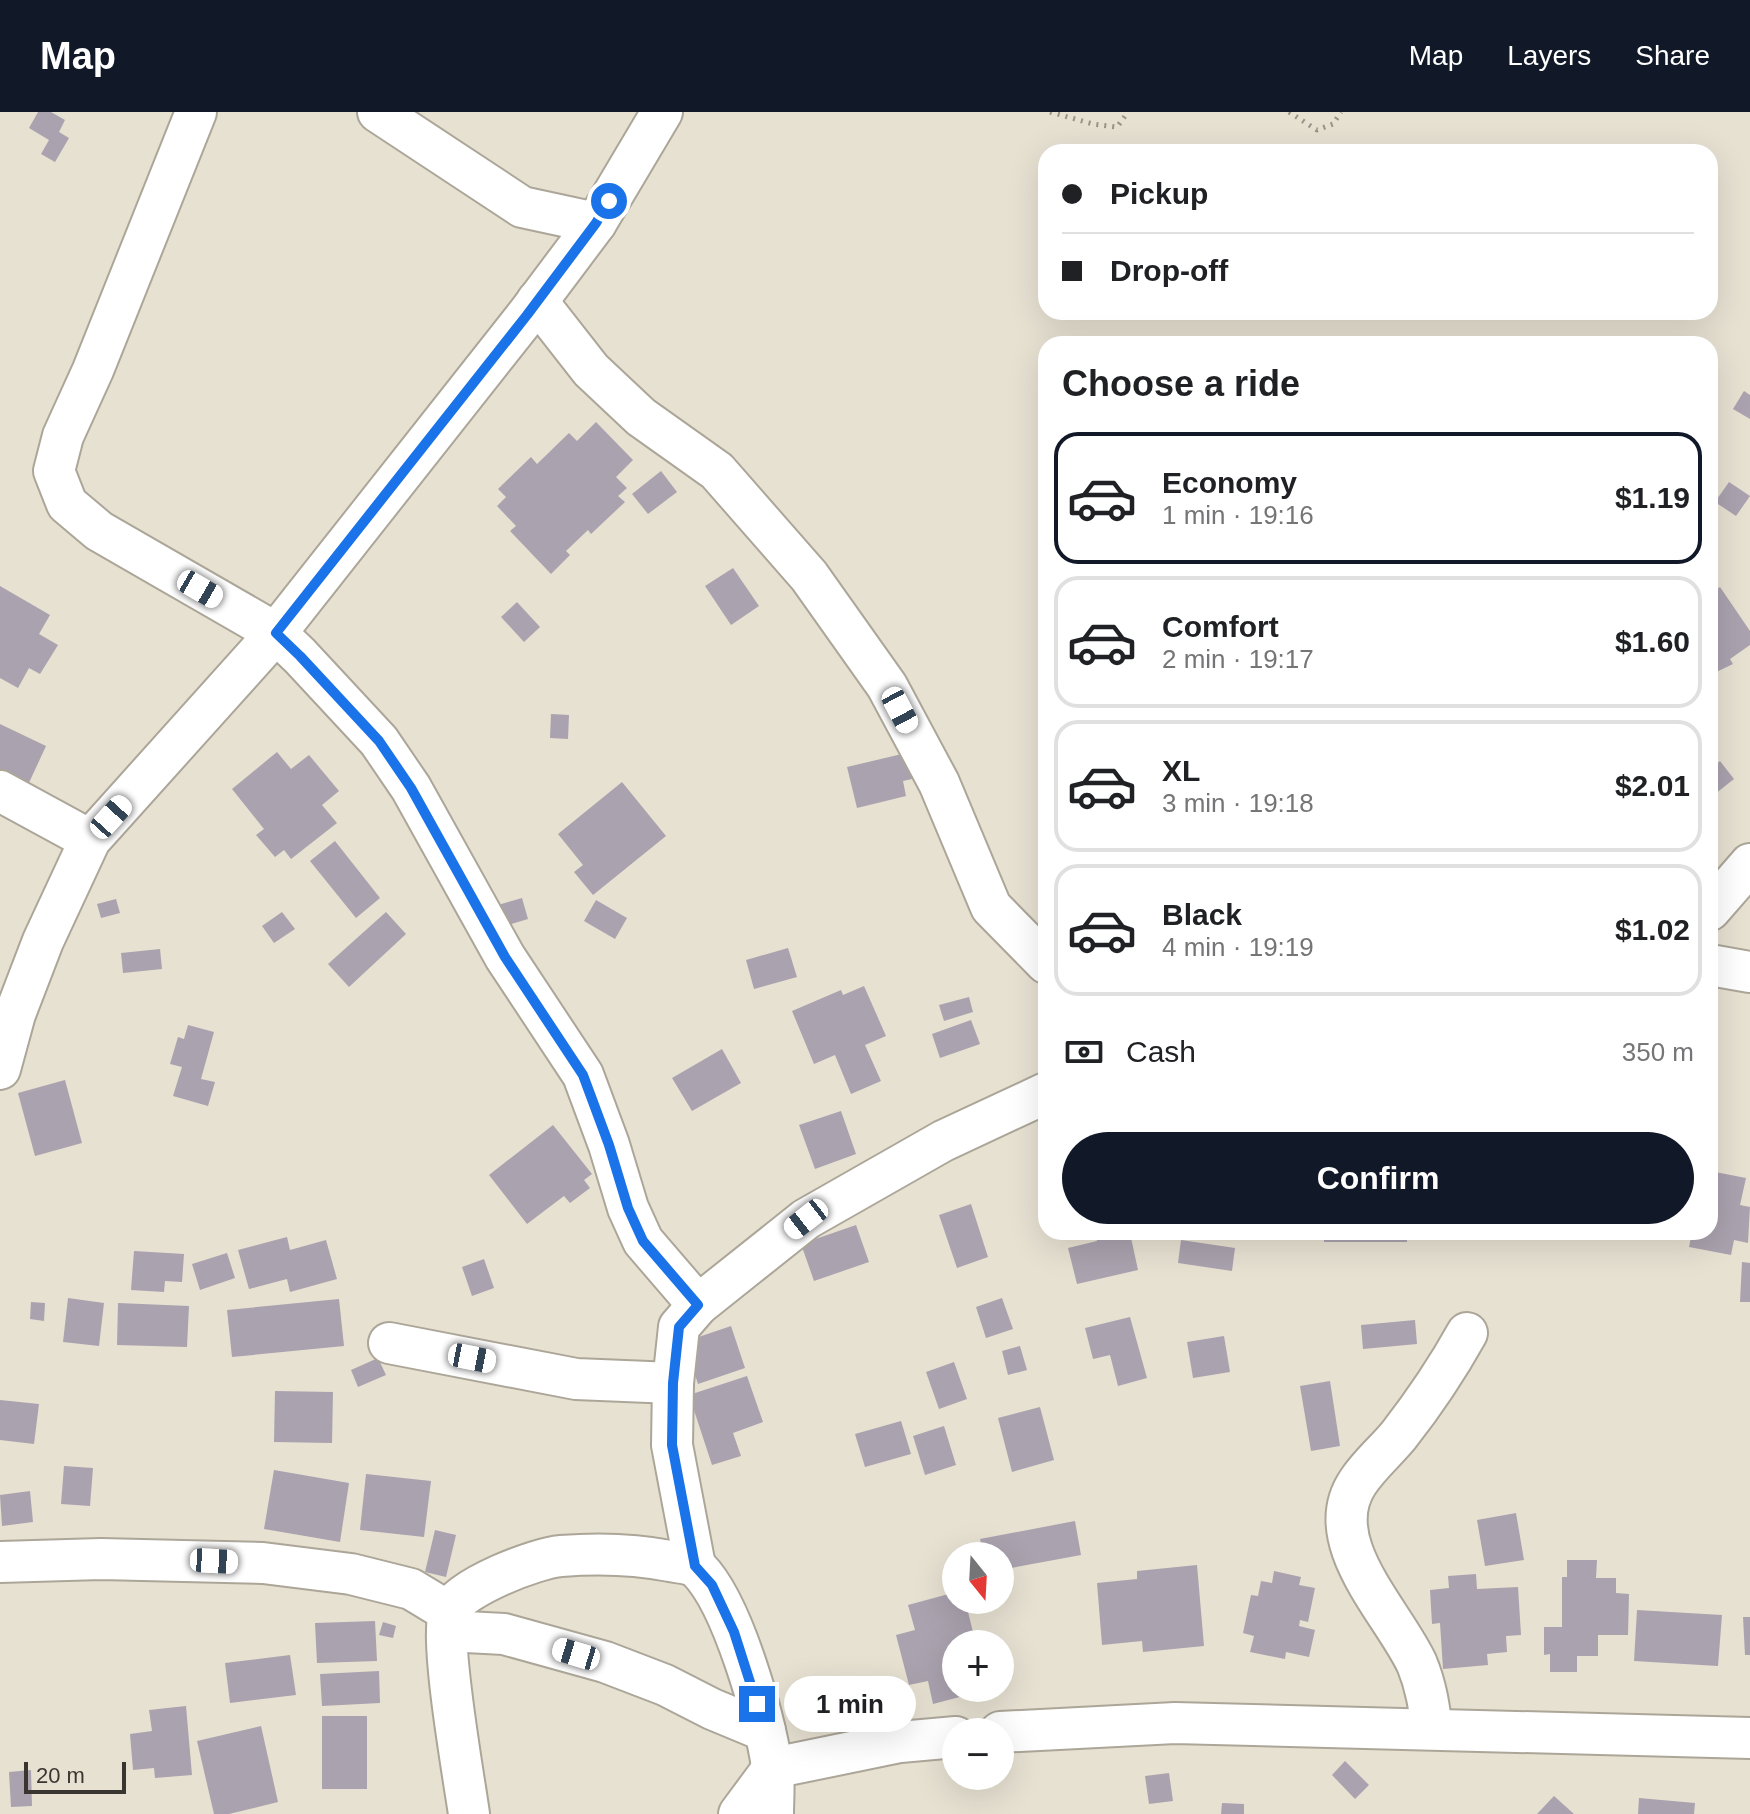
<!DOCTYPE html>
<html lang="en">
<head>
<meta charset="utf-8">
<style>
	:root { --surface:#fff; --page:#f6f6f6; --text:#202124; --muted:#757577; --line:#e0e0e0; --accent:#111827 }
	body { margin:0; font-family:Arial,sans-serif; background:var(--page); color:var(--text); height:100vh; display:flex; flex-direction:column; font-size:30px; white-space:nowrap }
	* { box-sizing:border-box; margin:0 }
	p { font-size:26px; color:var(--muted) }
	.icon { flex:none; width:44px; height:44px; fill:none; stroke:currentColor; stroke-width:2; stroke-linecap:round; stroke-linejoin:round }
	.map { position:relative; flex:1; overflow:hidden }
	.sheet { position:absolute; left:1038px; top:224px; width:680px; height:904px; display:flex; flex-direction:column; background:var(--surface); border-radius:24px; box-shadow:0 8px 32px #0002 }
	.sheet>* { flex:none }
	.guide { position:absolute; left:1038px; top:32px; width:680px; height:176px; border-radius:24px; box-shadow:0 8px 32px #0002; display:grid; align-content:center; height:176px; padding:0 24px; background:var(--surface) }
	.needle { width:52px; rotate:162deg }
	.fabs { position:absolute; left:942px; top:1430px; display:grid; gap:16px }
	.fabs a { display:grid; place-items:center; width:72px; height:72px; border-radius:50%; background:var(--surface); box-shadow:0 8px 32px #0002; font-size:40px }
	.scale { position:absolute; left:24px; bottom:20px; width:102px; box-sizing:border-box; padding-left:8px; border:4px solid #393631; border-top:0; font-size:22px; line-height:28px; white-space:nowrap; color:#393631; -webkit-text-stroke:6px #e7e1d2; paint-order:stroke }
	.end { position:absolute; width:36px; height:36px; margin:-18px; border:10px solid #1a73e8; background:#fff; box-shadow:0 0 0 4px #fff }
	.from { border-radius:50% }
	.bubble { position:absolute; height:56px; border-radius:28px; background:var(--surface); box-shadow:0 8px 32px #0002; font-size:26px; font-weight:700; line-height:56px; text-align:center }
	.car { position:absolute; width:24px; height:48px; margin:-24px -12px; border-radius:10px; box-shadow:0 0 6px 2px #0007; background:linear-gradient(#fff 24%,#345 0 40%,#fff 0 76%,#345 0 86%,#fff 0) }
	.guide b { display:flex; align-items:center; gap:28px; height:76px; font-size:30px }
	.guide b+b { border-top:2px solid var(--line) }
	.guide i { width:20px; height:20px; background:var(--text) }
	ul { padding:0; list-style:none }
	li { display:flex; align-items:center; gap:24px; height:132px; margin:0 16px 12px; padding:0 8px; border:4px solid var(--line); border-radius:24px }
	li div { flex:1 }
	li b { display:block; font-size:30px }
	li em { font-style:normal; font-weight:700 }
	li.current { border-color:var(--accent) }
	li>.icon { width:72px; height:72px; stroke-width:1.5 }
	h2 { padding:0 24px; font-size:36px; line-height:96px }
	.pay { display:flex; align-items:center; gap:20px; height:88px; padding:0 24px; font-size:30px }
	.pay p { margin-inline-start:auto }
	.button { display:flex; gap:16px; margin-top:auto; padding:16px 24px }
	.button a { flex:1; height:92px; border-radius:48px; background:var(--accent); color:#fff; font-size:32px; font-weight:700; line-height:92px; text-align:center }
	header { display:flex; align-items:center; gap:48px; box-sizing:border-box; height:112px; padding:0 40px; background:var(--accent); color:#fff }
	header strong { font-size:38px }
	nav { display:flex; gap:44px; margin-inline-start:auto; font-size:28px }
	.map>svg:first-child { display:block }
</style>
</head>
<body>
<header>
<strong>Map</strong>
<nav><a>Map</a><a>Layers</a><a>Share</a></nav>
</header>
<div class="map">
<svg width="1750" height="1702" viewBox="0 0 1750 1702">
	<rect width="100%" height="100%" fill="#e7e1d2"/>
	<g fill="#aaa2ae">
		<path d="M38,0H51L65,8L59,20L69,26L55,50L41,42L49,28L29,16Z"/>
		<path d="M1744,279L1750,283V307L1733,297Z"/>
		<path d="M596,310L633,348L616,365L627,376L618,384L625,390L591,422L588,418L566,439L570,443L551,462L510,419L516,414L497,394L506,385L498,377L531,345L537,352L569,321L577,329Z"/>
		<path d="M661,359L677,380L648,402L632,382Z"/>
		<path d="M1729,370L1750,384L1736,404L1715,390Z"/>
		<path d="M733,456L759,494L731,513L705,474Z"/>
		<path d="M0,474L50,503L39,522L58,533L40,562L29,556L18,576L0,566Z"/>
		<path d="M1720,475L1750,519V533L1730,547L1733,552L1710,563V482Z"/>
		<path d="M517,490L540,515L524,530L501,505Z"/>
		<path d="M551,602L569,603L568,627L550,626Z"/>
		<path d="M0,612L46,634L27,675L0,662Z"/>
		<path d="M277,640L291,657L309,643L339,679L322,693L337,711L291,747L284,738L275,745L256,723L264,717L232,677Z"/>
		<path d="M906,641L912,667L903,669L906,684L857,696L847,655Z"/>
		<path d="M1720,649L1734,667L1710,686V657Z"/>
		<path d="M622,670L666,724L593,783L574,760L583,753L558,722Z"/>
		<path d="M335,729L380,786L356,806L310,749Z"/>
		<path d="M522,786L528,807L498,816L491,795Z"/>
		<path d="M116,787L120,801L101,806L97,792Z"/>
		<path d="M596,788L627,806L615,827L584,809Z"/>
		<path d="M282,800L295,817L274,831L262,814Z"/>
		<path d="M386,800L406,822L349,875L328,852Z"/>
		<path d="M788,836L797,865L754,877L746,848Z"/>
		<path d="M160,837L162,857L123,861L121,841Z"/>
		<path d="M864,874L886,924L865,933L881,969L851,982L835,943L814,952L792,899L841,878L843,883Z"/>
		<path d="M969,885L973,900L944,909L939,893Z"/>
		<path d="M971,908L980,932L940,946L932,922Z"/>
		<path d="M188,913L214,920L201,967L215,970L208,994L173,984L182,955L170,952L178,925L184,927Z"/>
		<path d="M722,937L741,971L692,999L672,966Z"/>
		<path d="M65,968L82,1031L35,1044L18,981Z"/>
		<path d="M841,999L856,1042L815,1057L799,1013Z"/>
		<path d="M553,1013L592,1062L584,1068L590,1076L570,1091L564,1084L527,1112L489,1063Z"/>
		<path d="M1710,1059L1746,1066L1740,1093L1750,1095L1748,1131L1734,1128L1731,1143L1689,1135L1692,1120H1710Z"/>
		<path d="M971,1092L988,1145L957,1156L939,1103Z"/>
		<path d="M856,1113L869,1150L814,1169L801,1132Z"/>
		<path d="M1096,1120L1130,1121L1138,1158L1077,1172L1068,1136L1097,1129Z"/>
		<rect x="1324" y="1120" width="83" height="10"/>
		<path d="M287,1125L290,1138L326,1128L337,1167L290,1180L287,1167L249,1177L238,1138Z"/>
		<path d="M1181,1128L1235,1136L1232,1159L1178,1151Z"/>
		<path d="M134,1139L184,1142L182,1170L165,1169L164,1180L131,1178Z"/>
		<path d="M227,1141L235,1166L200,1178L192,1152Z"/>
		<path d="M484,1147L494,1176L472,1184L462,1155Z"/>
		<path d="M1742,1150L1750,1151V1190H1740Z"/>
		<path d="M68,1186L104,1191L99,1234L63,1230Z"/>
		<path d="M1002,1186L1013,1217L986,1226L976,1195Z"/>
		<path d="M339,1187L344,1234L232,1245L227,1198Z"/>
		<path d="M31,1190L45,1191L44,1209L30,1207Z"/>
		<path d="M118,1191L189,1194L187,1235L117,1233Z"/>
		<path d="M1130,1205L1147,1266L1118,1274L1110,1243L1093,1247L1085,1216Z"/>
		<path d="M1415,1208L1417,1232L1363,1237L1361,1213Z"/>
		<path d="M731,1214L745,1256L698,1272L684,1230Z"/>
		<path d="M1224,1224L1230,1260L1193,1266L1187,1230Z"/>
		<path d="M1020,1234L1027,1258L1008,1263L1002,1239Z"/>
		<path d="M378,1246L386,1263L358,1275L351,1258Z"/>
		<path d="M954,1250L967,1287L939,1297L926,1260Z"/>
		<path d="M747,1264L763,1310L733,1321L741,1344L712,1353L689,1283Z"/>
		<path d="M1330,1269L1340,1334L1311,1339L1300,1274Z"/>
		<path d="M275,1279L333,1280L332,1331L274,1330Z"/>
		<path d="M0,1288L39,1292L34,1332L0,1328Z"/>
		<path d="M1040,1295L1054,1348L1012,1360L998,1306Z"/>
		<path d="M901,1309L911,1342L865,1355L855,1322Z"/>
		<path d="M944,1314L956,1353L925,1363L913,1324Z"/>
		<path d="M64,1354L93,1356L90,1394L61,1392Z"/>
		<path d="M274,1358L349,1371L340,1430L264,1417Z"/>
		<path d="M366,1362L431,1369L424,1425L360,1418Z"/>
		<path d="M30,1379L33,1410L2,1414L0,1383Z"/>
		<path d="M1516,1401L1524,1448L1485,1454L1477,1408Z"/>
		<path d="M1075,1409L1081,1443L1000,1458V1444H984L980,1427Z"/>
		<path d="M435,1418L456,1423L446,1465L425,1460Z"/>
		<path d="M1567,1448H1597L1596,1466H1616V1481L1629,1482L1628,1523H1598V1544H1577V1560H1550V1542L1544,1543V1515H1562V1465H1567Z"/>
		<path d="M1197,1453L1204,1534L1143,1540L1142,1529L1102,1533L1097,1471L1137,1467V1459Z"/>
		<path d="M1274,1459L1301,1465L1299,1473L1315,1476L1308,1510L1300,1508L1299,1514L1315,1518L1309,1545L1286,1540L1285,1547L1250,1540L1254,1524L1243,1521L1251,1483L1258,1484L1261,1469L1272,1471Z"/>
		<path d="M1476,1462L1477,1477L1518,1475L1521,1523L1506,1524L1507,1540L1487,1542L1488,1553L1443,1557L1440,1511L1432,1512L1430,1478L1449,1476L1448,1464Z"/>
		<path d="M956,1480V1488H965L976,1532H956V1576L990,1577L933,1592L928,1569L909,1573L896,1523L915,1518L908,1493Z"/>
		<path d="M1637,1498L1722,1503L1718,1554L1634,1549Z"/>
		<path d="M1743,1505H1750V1543H1745Z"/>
		<path d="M375,1509L377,1549L317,1551L315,1511Z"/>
		<path d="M383,1510L396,1514L393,1526L379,1523Z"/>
		<path d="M290,1543L296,1583L230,1591L225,1551Z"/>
		<path d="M379,1559L380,1591L322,1594L320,1562Z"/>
		<path d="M186,1594L192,1663L155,1666L154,1656L133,1658L130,1622L152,1619L149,1598Z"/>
		<rect x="322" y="1604" width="45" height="73"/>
		<path d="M261,1614L278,1690L229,1702H214L197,1629Z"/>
		<path d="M1345,1649L1369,1673L1355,1687L1332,1663Z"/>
		<path d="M31,1658L32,1694L11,1695L9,1660Z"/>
		<path d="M1169,1661L1173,1689L1149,1692L1145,1664Z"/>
		<path d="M1554,1684L1574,1702H1537Z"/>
		<path d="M1639,1686L1695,1691L1694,1702H1638Z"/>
		<path d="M1222,1691L1244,1692V1702H1221Z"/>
	</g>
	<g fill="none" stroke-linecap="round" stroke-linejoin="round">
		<g stroke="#aca699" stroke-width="44">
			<g id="minor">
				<path d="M196,0L93,258L63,324L54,359L67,392L99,419L276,521L300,544L379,629L411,676L505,845L583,963L609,1033L628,1096L643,1129L698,1193"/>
				<path d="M378,0L522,95L596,111"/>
				<path d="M537,189L591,258L641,305L717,359L809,464L887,574L939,671L991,795L1046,851"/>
				<path d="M0,679L90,728"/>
				<path d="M1710,798L1750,752"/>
				<path d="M1710,853L1750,860"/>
				<path d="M0,957L15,902L43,829L90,728L276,521L527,203L596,111L662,0"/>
				<path d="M389,1231L576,1267L673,1271"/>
				<path d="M0,1450L101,1447L263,1451L351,1462L411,1477L449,1500"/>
				<path d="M695,1454L672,1333L673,1271L679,1215L698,1193L806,1107L943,1029L1046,981"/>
				<path d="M447,1519L504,1522L605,1550L665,1573L712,1597L765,1619"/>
				<path d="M1432,1617C1429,1594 1426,1574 1417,1552C1393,1500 1318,1429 1358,1370C1369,1353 1386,1339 1399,1323C1424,1291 1447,1257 1467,1221"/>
				<path d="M1000,1620L1175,1611L1750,1626"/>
				<path d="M469,1702C464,1666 438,1523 450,1498C461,1475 536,1446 561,1444C598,1441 634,1442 670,1449C679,1451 692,1451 698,1457C733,1492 764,1604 772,1654C775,1669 773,1686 773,1702"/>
				<path d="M739,1702L773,1656L900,1630L956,1625"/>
			</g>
		</g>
		<g stroke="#989489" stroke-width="5" stroke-dasharray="2 6" stroke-linecap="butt">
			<path d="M1050,0L1093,12L1117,15L1128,0"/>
			<path d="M1289,0L1317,18L1333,12L1341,0"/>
		</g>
		<use href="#minor" stroke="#fff" stroke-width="40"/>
	</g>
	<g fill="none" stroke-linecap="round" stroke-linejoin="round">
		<path stroke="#1a73e8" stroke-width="10" d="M609,89L596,111L527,203L276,521L300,544L379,629L411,676L505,845L583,963L609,1033L628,1096L643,1129L698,1193L679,1215L673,1271L672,1333L695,1454L712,1473L734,1520L757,1592"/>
	</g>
</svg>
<div class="fabs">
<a><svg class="needle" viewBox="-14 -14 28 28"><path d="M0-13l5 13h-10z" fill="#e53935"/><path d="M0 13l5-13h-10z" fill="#757577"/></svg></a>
<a>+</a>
<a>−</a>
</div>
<div class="scale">20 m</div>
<i class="end from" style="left:609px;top:89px"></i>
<i class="end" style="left:757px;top:1592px"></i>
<div class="bubble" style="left:784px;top:1564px;width:132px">1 min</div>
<i class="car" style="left:200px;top:477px;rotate:120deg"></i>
<i class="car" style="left:900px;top:598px;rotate:152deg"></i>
<i class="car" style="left:111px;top:705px;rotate:42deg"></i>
<i class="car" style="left:806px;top:1107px;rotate:232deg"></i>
<i class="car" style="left:472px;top:1246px;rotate:101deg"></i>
<i class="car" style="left:214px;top:1449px;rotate:93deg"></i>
<i class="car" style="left:576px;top:1542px;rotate:287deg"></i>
<div class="guide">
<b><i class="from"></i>Pickup</b>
<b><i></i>Drop-off</b>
</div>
<section class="sheet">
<h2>Choose a ride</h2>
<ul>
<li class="current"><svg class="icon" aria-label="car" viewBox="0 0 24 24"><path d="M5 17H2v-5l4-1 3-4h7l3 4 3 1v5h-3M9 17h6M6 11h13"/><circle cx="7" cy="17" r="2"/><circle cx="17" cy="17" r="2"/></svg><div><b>Economy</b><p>1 min · 19:16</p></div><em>$1.19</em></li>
<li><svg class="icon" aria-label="car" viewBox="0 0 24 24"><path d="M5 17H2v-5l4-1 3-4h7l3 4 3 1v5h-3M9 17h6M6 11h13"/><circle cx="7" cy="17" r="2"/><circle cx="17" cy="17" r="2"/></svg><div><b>Comfort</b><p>2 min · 19:17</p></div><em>$1.60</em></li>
<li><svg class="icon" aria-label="car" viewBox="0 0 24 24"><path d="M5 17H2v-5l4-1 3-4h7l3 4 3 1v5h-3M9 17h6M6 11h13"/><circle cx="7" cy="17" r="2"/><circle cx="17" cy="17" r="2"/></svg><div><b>XL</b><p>3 min · 19:18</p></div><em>$2.01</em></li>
<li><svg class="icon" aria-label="car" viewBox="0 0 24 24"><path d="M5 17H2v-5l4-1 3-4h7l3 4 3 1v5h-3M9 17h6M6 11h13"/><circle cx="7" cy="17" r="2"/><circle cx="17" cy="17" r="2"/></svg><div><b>Black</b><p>4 min · 19:19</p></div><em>$1.02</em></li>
</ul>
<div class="pay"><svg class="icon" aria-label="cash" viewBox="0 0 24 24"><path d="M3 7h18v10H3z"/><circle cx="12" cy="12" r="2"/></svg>Cash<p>350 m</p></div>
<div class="button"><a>Confirm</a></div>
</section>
</div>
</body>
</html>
